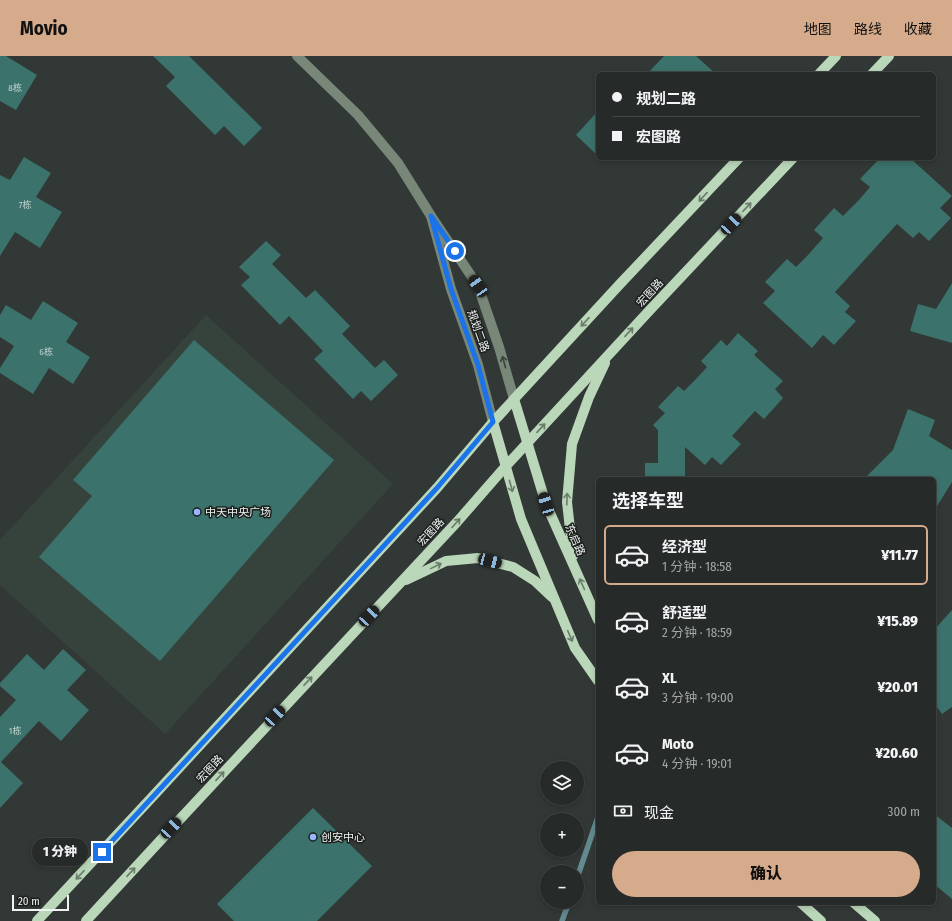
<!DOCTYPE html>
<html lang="zh">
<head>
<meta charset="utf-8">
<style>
	:root { --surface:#262a28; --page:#323634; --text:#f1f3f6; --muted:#a4a7a8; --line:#424645; --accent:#d6ab8b }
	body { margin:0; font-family:"Fira Sans Condensed","Noto Sans SC",sans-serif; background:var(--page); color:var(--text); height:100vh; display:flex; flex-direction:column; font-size:15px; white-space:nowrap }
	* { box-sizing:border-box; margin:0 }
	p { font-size:13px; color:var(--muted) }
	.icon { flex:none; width:22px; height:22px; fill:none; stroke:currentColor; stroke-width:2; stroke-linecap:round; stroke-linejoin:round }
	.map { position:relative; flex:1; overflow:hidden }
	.drawer { position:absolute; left:596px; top:421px; width:340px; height:428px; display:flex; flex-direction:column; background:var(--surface); border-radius:6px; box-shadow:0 2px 6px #0003,0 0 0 1px var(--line) }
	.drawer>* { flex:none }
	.hud { position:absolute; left:596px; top:16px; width:340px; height:88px; border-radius:6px; box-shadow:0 2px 6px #0003,0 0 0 1px var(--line); display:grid; align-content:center; height:88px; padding:0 16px; background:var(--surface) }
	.fabs { position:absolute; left:540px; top:705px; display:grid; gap:8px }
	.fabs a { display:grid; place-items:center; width:44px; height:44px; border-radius:50%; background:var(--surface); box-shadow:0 2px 6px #0003,0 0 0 1px var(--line); font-size:20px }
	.scale { position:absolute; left:12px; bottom:10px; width:57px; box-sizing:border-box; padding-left:4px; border:2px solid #eff4f2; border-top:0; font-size:11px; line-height:14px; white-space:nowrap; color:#eff4f2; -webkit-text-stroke:3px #1c1f1d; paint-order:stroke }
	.end { position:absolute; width:18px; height:18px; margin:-9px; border:5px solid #1a73e8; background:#fff; box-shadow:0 0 0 2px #fff }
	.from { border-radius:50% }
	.bubble { position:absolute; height:28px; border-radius:14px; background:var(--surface); box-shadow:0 2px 6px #0003,0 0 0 1px var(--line); font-size:13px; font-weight:800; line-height:28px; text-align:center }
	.car { position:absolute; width:12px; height:24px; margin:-12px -6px; border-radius:5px; box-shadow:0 0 3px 1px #0007; background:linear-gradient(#222 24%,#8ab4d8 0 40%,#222 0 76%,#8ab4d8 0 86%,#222 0) }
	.hud b { display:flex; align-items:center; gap:14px; height:38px; font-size:15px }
	.hud b+b { border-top:1px solid var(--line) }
	.hud i { width:10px; height:10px; background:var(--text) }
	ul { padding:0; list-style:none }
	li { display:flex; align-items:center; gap:12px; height:60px; margin:0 8px 6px; padding:0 8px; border:2px solid transparent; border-radius:6px }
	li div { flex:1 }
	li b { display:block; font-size:15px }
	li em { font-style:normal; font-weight:800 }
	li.on { border-color:var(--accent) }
	li>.icon { width:36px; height:36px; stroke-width:1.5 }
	h2 { padding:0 16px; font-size:18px; line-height:48px }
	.pay { display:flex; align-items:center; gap:10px; height:44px; padding:0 16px; font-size:15px }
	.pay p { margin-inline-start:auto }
	.action { display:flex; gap:8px; margin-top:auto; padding:8px 16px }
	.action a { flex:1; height:46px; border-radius:24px; background:var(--accent); color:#111; font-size:16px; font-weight:800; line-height:46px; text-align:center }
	header { display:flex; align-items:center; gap:24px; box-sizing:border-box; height:56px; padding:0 20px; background:var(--accent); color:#111 }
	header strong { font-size:19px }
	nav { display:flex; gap:22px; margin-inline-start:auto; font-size:14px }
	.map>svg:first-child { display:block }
</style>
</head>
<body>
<header>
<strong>Movio</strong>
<nav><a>地图</a><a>路线</a><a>收藏</a></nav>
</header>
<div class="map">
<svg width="952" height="865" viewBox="0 0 952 865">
	<rect width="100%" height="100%" fill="#323835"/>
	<path fill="#35433c" d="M206,259L393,428L165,678L0,529V484Z"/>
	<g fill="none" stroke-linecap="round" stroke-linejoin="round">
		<g stroke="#628a8f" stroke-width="5.5">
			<path d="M577,822L598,761"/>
			<path d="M562,865L569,846"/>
		</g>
	</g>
	<g fill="#3b726b">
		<path d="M0,0H6L37,19L16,54L0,45Z"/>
		<path d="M153,0H189L262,72L244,90L224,70L215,79L166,30L175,21Z"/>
		<path d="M664,0H696L716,18H647Z"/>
		<path d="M598,55V100L576,79Z"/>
		<path d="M24,101L51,117L36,141L62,156L40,192L15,176L0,200V119L10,124Z"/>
		<path d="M880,102H910L952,140L940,152L951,162L929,185L919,176L913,182L897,168L835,236L850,250L845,256L856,265L834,289L823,279L812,292L763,247L775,235L765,226L787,203L796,211L808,199L823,182L814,174L834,152L843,160L859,144L870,131L860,123Z"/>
		<path d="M266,185L281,199L272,208L306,242L315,234L350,270L342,278L375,312L384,304L398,319L371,345L361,335L353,343L314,303L323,295L289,260L280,269L241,229L250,221L239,211Z"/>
		<path d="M952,227V287L910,275L918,248L936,253Z"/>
		<path d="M43,245L78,267L66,286L90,301L73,328L49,312L33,338L0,317V312L14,290L0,281V259L6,249L31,264Z"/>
		<path d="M738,277L758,295L754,299L783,325L775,333L783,342L764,363L755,355L732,380L741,388L721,409L712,401L705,409L685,391V423H645V407H658V374L653,369L665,357L658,351L678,330L684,335L696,323L707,311L701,305L721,284L727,290Z"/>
		<path d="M194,284L334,404L160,605L39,501L92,440L73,424Z"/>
		<path d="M908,353L935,364L929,380L952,394V426L934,455V423H864L893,394Z"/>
		<path d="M952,554V651L942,658L934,647V574Z"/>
		<path d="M63,593L86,614L67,634L89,654L61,685L39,665L1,706L23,727L0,752V661L16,644L0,630V627L27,598L44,614Z"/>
		<path d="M313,752L372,810L317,865H234L217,848Z"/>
		<path d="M934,758L952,772V843L934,828Z"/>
	</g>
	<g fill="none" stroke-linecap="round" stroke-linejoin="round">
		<g stroke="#798779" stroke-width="10">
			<path d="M297,0L358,59L398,107L431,160"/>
			<path d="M493,366L478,309L451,233L431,160L478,230L499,291L514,343"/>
		</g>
		<g stroke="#bad7ba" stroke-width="10">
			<path d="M819,18L836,0"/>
			<path d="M872,18L889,0"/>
			<path d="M514,343L546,448L598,564"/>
			<path d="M493,366L521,463L575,592L598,625"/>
			<path d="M573,500L567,446L572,388L589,341L605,307"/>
			<path d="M406,524L446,505L478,502L513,511L535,525L552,541"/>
			<path d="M801,847L821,865"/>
			<path d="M854,847L875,865"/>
			<path d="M37,865L155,738L437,432L493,366L620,228L739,102"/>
			<path d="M86,865L182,761L457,466L505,411L649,255L793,102"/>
		</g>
	</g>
	<defs><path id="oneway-shaft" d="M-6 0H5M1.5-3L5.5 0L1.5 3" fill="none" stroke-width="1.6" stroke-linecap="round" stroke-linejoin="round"/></defs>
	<g stroke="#6b7b6c">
		<use href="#oneway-shaft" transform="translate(703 141) rotate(133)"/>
		<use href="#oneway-shaft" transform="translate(747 151) rotate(-47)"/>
		<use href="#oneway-shaft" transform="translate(585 266) rotate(133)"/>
		<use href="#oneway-shaft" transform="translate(629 276) rotate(-47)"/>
		<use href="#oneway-shaft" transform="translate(541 372) rotate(-47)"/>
		<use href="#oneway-shaft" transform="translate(511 430) rotate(74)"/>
		<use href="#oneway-shaft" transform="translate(567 443) rotate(-88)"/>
		<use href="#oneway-shaft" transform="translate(456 467) rotate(-48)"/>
		<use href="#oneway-shaft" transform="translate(436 510) rotate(-26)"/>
		<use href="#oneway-shaft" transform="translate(582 528) rotate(-114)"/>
		<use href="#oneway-shaft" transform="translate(570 580) rotate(67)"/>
		<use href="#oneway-shaft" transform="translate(308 625) rotate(-47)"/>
		<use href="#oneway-shaft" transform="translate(220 720) rotate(-47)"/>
		<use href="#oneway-shaft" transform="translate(131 816) rotate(-47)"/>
		<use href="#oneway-shaft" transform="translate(80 819) rotate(133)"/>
	</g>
	<use stroke="#3d433d" href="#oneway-shaft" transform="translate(504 306) rotate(-105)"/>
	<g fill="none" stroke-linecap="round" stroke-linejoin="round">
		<path stroke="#1a73e8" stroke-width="5" d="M102,796L437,432L493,366L478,309L451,233L431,160L455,195"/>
	</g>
	<g fill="#97b6fd" stroke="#1c1f1d" stroke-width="1.5">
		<circle cx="197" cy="456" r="4"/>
		<circle cx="313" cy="781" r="4"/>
	</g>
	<g text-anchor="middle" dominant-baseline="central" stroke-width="3" stroke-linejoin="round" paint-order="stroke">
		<g font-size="9" fill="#c2d4d0">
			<text x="15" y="32">8栋</text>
			<text x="25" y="149">7栋</text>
			<text x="46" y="296">6栋</text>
			<text x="15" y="675">1栋</text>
		</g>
		<g font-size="11" fill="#eff4f2" stroke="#1c1f1d">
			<text transform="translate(650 237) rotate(-47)">宏图路</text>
			<text transform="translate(478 275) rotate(70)">规划二路</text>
			<text transform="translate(431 476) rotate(-47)">宏图路</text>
			<text transform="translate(575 484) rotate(66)">东启路</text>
			<text transform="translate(210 713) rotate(-47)">宏图路</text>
		</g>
		<g font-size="11" fill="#eff4f2" stroke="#1c1f1d" text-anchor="start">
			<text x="205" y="456">中天中央广场</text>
			<text x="321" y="781">创安中心</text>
		</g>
	</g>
</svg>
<div class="fabs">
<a><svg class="icon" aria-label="layers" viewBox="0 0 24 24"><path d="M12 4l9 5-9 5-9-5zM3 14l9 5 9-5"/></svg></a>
<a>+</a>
<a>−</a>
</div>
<div class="scale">20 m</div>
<i class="end from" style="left:455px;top:195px"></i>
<i class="end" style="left:102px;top:796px"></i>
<div class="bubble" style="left:32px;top:782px;width:56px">1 分钟</div>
<i class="car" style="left:731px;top:168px;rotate:43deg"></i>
<i class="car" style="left:478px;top:230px;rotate:326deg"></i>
<i class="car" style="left:546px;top:448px;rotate:343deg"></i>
<i class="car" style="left:490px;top:505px;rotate:105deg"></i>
<i class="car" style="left:369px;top:560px;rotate:43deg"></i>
<i class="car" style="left:275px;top:660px;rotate:43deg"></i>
<i class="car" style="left:171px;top:772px;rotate:43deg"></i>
<div class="hud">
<b><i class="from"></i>规划二路</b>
<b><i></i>宏图路</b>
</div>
<section class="drawer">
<h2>选择车型</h2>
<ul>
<li class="on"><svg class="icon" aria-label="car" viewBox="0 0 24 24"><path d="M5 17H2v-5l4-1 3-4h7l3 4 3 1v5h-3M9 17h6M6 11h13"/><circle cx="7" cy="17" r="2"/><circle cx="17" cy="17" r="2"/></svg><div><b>经济型</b><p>1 分钟 · 18:58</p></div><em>¥11.77</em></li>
<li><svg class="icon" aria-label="car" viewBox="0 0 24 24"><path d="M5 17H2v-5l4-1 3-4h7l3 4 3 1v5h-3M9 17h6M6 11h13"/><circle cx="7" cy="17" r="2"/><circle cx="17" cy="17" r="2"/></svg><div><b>舒适型</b><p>2 分钟 · 18:59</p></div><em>¥15.89</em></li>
<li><svg class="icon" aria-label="car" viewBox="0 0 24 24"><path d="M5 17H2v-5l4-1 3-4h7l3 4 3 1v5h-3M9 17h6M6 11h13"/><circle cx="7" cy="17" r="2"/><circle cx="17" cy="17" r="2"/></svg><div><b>XL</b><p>3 分钟 · 19:00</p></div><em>¥20.01</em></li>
<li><svg class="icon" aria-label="car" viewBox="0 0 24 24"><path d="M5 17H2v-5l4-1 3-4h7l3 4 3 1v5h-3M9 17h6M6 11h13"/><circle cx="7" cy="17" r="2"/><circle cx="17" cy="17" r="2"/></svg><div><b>Moto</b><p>4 分钟 · 19:01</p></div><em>¥20.60</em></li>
</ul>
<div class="pay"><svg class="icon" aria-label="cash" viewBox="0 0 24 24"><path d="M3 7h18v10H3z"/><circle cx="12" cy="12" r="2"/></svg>现金<p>300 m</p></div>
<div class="action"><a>确认</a></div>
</section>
</div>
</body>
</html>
